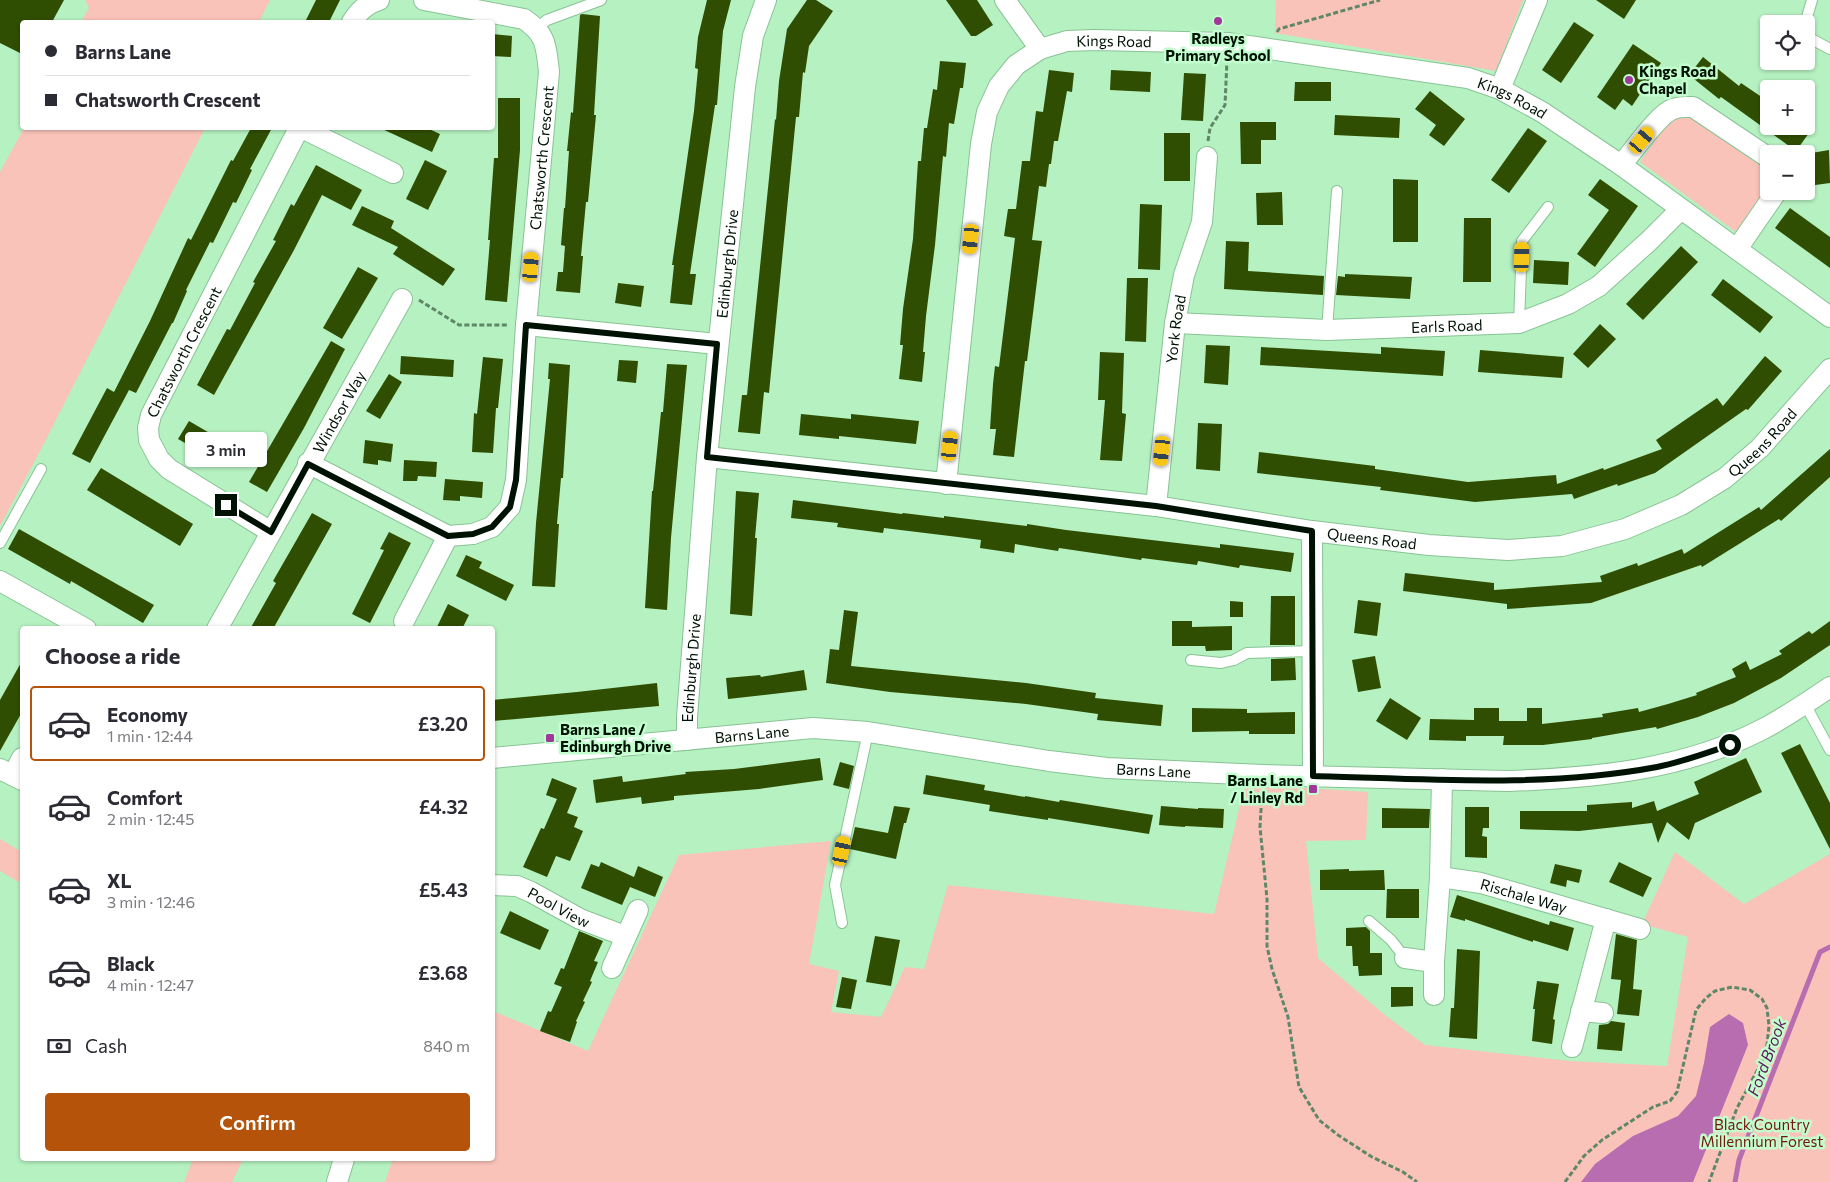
<!DOCTYPE html>
<html lang="en">
<head>
<meta charset="utf-8">
<style>
	:root { --surface:#fff; --page:#f7f7f7; --text:#2b2b33; --muted:#7c7c81; --line:#e1e1e2; --accent:#b45309 }
	body { margin:0; font-family:Commissioner,sans-serif; background:var(--page); color:var(--text); height:100vh; display:flex; flex-direction:column; font-size:19px; white-space:nowrap }
	* { box-sizing:border-box; margin:0 }
	p { font-size:16px; color:var(--muted) }
	.icon { flex:none; width:28px; height:28px; fill:none; stroke:currentColor; stroke-width:2; stroke-linecap:round; stroke-linejoin:round }
	.map { position:relative; flex:1; overflow:hidden }
	.drawer { position:absolute; left:20px; top:626px; width:475px; height:535px; display:flex; flex-direction:column; background:var(--surface); border-radius:5px; box-shadow:0 1px 4px #0004 }
	.drawer>* { flex:none }
	.guide { position:absolute; left:20px; top:20px; width:475px; height:110px; border-radius:5px; box-shadow:0 1px 4px #0004; display:grid; align-content:center; height:110px; padding:0 25px; background:var(--surface) }
	.tools { position:absolute; left:1760px; top:15px; display:grid; gap:10px }
	.tools a { display:grid; place-items:center; width:55px; height:55px; border-radius:5px; background:var(--surface); box-shadow:0 1px 4px #0004; font-size:25px }
	.end { position:absolute; width:22px; height:22px; margin:-11px; border:6px solid #001204; background:#fff; box-shadow:0 0 0 2px #fff }
	.from { border-radius:50% }
	.bubble { position:absolute; height:35px; border-radius:5px; background:var(--surface); box-shadow:0 1px 4px #0004; font-size:16px; font-weight:600; line-height:35px; text-align:center }
	.car { position:absolute; width:15px; height:30px; margin:-15px -8px; border-radius:6px; box-shadow:0 0 4px 1px #0007; background:linear-gradient(#f5c518 24%,#345 0 40%,#f5c518 0 76%,#345 0 86%,#f5c518 0) }
	.guide b { display:flex; align-items:center; gap:18px; height:48px; font-size:19px }
	.guide b+b { border-top:1px solid var(--line) }
	.guide i { width:12px; height:12px; background:var(--text) }
	ul { padding:0; list-style:none }
	li { display:flex; align-items:center; gap:15px; height:75px; margin:0 10px 8px; padding:0 15px; border:2px solid transparent; border-radius:5px }
	li div { flex:1 }
	li b { display:block; font-size:19px }
	li em { font-style:normal; font-weight:600 }
	li.selected { border-color:var(--accent) }
	li>.icon { width:45px; height:45px; stroke-width:1.5 }
	h2 { padding:0 25px; font-size:22px; line-height:60px }
	.pay { display:flex; align-items:center; gap:12px; height:55px; padding:0 25px; font-size:19px }
	.pay p { margin-inline-start:auto }
	.button { display:flex; gap:10px; margin-top:auto; padding:10px 25px }
	.button a { flex:1; height:58px; border-radius:5px; background:var(--accent); color:#fff; font-size:20px; font-weight:600; line-height:58px; text-align:center }
	.map>svg:first-child { display:block }
</style>
</head>
<body>
<div class="map">
<svg width="1830" height="1182" viewBox="0 0 1830 1182">
	<rect width="100%" height="100%" fill="#b5f1c1"/>
	<g fill="#fac3b9">
		<path d="M85,0H270L259,22H81L89,8Z"/>
		<path d="M1276,0H1523L1496,71L1275,33Z"/>
		<path d="M1683,114L1694,116L1769,169V187L1736,232L1640,162L1670,120Z"/>
		<path d="M24,128H205L37,457L0,526V172Z"/>
		<path d="M1245,784L1368,792L1366,840L1306,841L1318,958L1385,1015L1425,1045L1570,1061L1667,1066L1688,937L1642,924L1675,852L1744,904L1830,854V1182H385L393,1159H492L493,1011L588,1051L679,855L831,841L809,964L839,971L831,1012L881,1017L905,967L924,969L948,885L1214,914Z"/>
		<path d="M0,839L22,852V884L0,871Z"/>
		<path d="M193,1159H243L232,1182H184Z"/>
	</g>
	<path fill="#b86db1" d="M1729,1014L1743,1023L1748,1045L1693,1182H1581L1595,1164L1633,1136L1678,1116L1696,1096L1704,1063L1710,1027Z"/>
	<g fill="none" stroke-linecap="round" stroke-linejoin="round">
		<path stroke="#b86db1" stroke-width="5" d="M1735,1182L1739,1160L1820,952L1830,947"/>
	</g>
	<g fill="#304e01">
		<path d="M0,0H64L52,22H22V54L0,43Z"/>
		<path d="M316,0H340L329,22H305Z"/>
		<path d="M707,0H731L723,31L717,105H715L690,274H696L692,305L670,303L674,265H672L694,111L698,69L695,68L698,37Z"/>
		<path d="M807,0H816L833,11L809,46L805,73L803,72L799,117H796L769,393L764,392L760,434L738,432L742,395H747L775,119L776,120L779,81L787,29Z"/>
		<path d="M946,0H977L993,25L976,36H971Z"/>
		<path d="M1596,0H1636L1624,19Z"/>
		<path d="M582,14L600,16L594,115H596L588,202H586L581,256H583L580,293L556,291L558,272H563L565,246L561,245L564,208H565L569,151H567L571,112L573,113L580,15Z"/>
		<path d="M1574,22L1594,35L1561,83L1542,70Z"/>
		<path d="M492,34L512,36L511,57L492,56Z"/>
		<path d="M1633,44L1661,63L1632,106L1623,99L1615,110L1597,97Z"/>
		<path d="M1703,57L1739,86L1741,83L1769,102V126H1799L1809,133L1796,151L1721,97L1719,99L1689,75Z"/>
		<path d="M940,61L966,63L963,88H960L954,124L949,123L946,157L943,156L935,245L926,316L923,352H925L922,382L899,379L903,345H900L903,309L913,239L918,161H921L924,128H927L933,89L937,90Z"/>
		<path d="M1049,70L1074,73L1072,92L1067,91L1058,141H1054L1051,164H1049L1046,187L1039,186L1032,240L1042,241L1027,361H1025L1022,387L1014,457L993,455L996,429H990L993,384L995,366L999,367L1015,238L1004,236L1008,209H1016L1022,161H1030L1036,111L1043,112Z"/>
		<path d="M1111,70L1151,72L1150,92L1110,90Z"/>
		<path d="M1184,73L1206,74L1203,121L1181,120Z"/>
		<path d="M1295,82H1331V101H1294Z"/>
		<path d="M1430,91L1465,119L1444,146L1429,135L1436,125L1415,109Z"/>
		<path d="M498,98H520V150L507,302L485,300L490,240H488L494,158H498Z"/>
		<path d="M1335,115L1400,118L1399,138L1334,135Z"/>
		<path d="M1240,122H1276V140H1261V164H1241Z"/>
		<path d="M251,128H272L250,169L252,170L236,203L233,202L213,243L210,242L186,290L187,291L173,323H172L136,393L129,390L90,463L72,454L107,388L114,392L150,321L188,238L191,240L231,160L233,161Z"/>
		<path d="M380,128H427L440,134L432,152Z"/>
		<path d="M1528,128L1547,141L1509,193L1491,180Z"/>
		<rect x="1164" y="133" width="26" height="48"/>
		<path d="M1829,150L1830,183L1808,186L1806,154Z"/>
		<path d="M425,160L447,171L428,210L406,199Z"/>
		<path d="M316,165L362,190L351,210L322,195L294,250L214,395L197,385L227,329L230,330L255,283L253,282L276,241L273,240L291,204L294,206Z"/>
		<path d="M1393,179L1418,180V242H1393Z"/>
		<path d="M1600,179L1638,206L1595,267L1577,254L1609,210L1588,195Z"/>
		<path d="M1282,192L1283,225H1257L1256,193Z"/>
		<path d="M1140,204L1162,205L1160,270L1138,269Z"/>
		<path d="M362,206L394,221L391,228L455,269L443,286L393,254L398,247L352,225Z"/>
		<path d="M1790,208L1830,237V268L1775,228Z"/>
		<path d="M1464,218H1491V282H1463Z"/>
		<path d="M1226,241L1249,242L1248,271L1324,276L1323,295L1224,289Z"/>
		<path d="M1681,246L1698,262L1643,320L1626,304Z"/>
		<path d="M1534,260L1569,262L1568,285L1533,283Z"/>
		<path d="M358,267L378,278L342,339L323,328Z"/>
		<path d="M1345,274L1412,277L1410,299L1336,295L1338,276L1345,277Z"/>
		<path d="M1127,278H1148L1146,342L1125,341Z"/>
		<path d="M1723,279L1773,317L1760,333L1711,295Z"/>
		<path d="M618,283L644,286L641,307L615,303Z"/>
		<path d="M1600,324L1616,339L1588,368L1573,354Z"/>
		<path d="M331,341L345,349L304,428L267,492L249,482Z"/>
		<path d="M1206,345L1230,346L1228,385L1204,383Z"/>
		<path d="M1261,347L1381,354V347L1445,351L1443,376L1260,365Z"/>
		<path d="M1480,350L1564,357L1562,378L1478,372Z"/>
		<path d="M1100,352L1124,353L1122,413L1126,414L1122,461L1100,460L1105,400H1098Z"/>
		<path d="M401,356L454,360L453,377L400,374Z"/>
		<path d="M1765,356L1782,371L1748,410L1746,409L1655,473L1618,486L1617,484L1574,499L1572,494L1475,502L1380,490L1381,487L1257,473L1259,452L1375,466V469L1468,482L1556,475L1557,484L1603,468L1604,470L1662,449L1656,440L1717,398L1723,406Z"/>
		<path d="M483,357L503,359L498,408H496L493,453L472,452L474,413L477,414Z"/>
		<path d="M619,360L638,361L636,383L617,381Z"/>
		<path d="M549,363L570,365L563,478H561L557,524H559L555,587L532,586L536,523L550,379H548Z"/>
		<path d="M667,364L687,365L671,538L667,610L645,608L652,491H653L661,412H663Z"/>
		<path d="M389,374L402,382L380,419L366,411Z"/>
		<path d="M801,414L851,419V414L919,421L916,444L839,436V439L799,435Z"/>
		<path d="M189,421L237,449L227,467L178,439Z"/>
		<path d="M1198,423L1222,424L1220,471L1196,469Z"/>
		<path d="M365,440L393,444L391,462L378,460V465L363,463Z"/>
		<path d="M1830,449V477L1781,521L1779,519L1702,567L1701,565L1591,603L1507,609V604L1403,591L1405,573L1494,583V590L1602,582L1600,576L1637,563L1638,566L1682,549L1684,554L1759,507L1761,510Z"/>
		<path d="M404,460L437,462L436,477L418,476L417,481H403Z"/>
		<path d="M101,468L193,524L180,546L87,490Z"/>
		<path d="M445,479L483,482L482,498L460,496V501L443,500Z"/>
		<path d="M736,491L759,493L755,538H757L752,616L730,614Z"/>
		<path d="M793,500L902,514L903,513L944,518V516L1027,526V524L1066,530L1220,548V544L1294,553L1291,572L1240,565L1239,568L1198,561L1197,565L1142,558L1141,560L1059,548L1058,551L1015,544L1014,553L980,548L981,540L958,537L884,528L883,533L837,527L838,523L791,518Z"/>
		<path d="M312,513L332,524L273,629H250L276,583L273,581Z"/>
		<path d="M19,529L154,605L143,623L71,581L70,584L8,549Z"/>
		<path d="M389,532L411,543L370,623L352,614L384,550L380,549Z"/>
		<path d="M466,555L482,562L479,568L514,585L506,601L456,576Z"/>
		<path d="M1271,596H1295V645H1270Z"/>
		<path d="M1358,600L1381,603L1377,636L1354,633Z"/>
		<path d="M1230,601L1243,602V617H1230Z"/>
		<path d="M448,604L469,615L462,629H436Z"/>
		<path d="M844,610L858,612L851,666L1026,683L1096,693L1095,698L1163,705L1161,726L1097,720L1098,714L1026,704L890,692L826,683L830,649L839,650Z"/>
		<path d="M1172,621H1192V627L1232,626V650L1206,651L1205,646H1172Z"/>
		<path d="M1830,621V645L1781,678L1734,703L1698,717L1657,729L1656,727L1592,738V739L1543,745H1503L1504,736H1466V741L1429,740L1430,719L1474,720V708H1499V721H1527V708H1542V724L1603,717L1602,714L1638,708L1639,712L1668,704L1697,695L1696,693L1736,677L1732,669L1746,661L1750,670L1782,654L1779,651L1809,631L1812,634Z"/>
		<path d="M1375,656L1381,688L1358,692L1352,660Z"/>
		<path d="M1295,658L1296,680L1271,681V659Z"/>
		<path d="M22,661V712L0,751V700Z"/>
		<path d="M804,670L807,690L728,699L726,678L760,675L761,677Z"/>
		<path d="M657,683L659,706L493,721L492,700L577,692Z"/>
		<path d="M1390,698L1421,718L1407,740L1376,721Z"/>
		<path d="M1192,708L1247,709V713L1295,712V734H1249V731L1192,732Z"/>
		<path d="M1800,744L1830,803V849L1781,753Z"/>
		<path d="M820,758L823,780L759,789L674,796V800L642,804L641,797L596,803L593,780L622,776L623,782L686,774L685,772L734,769Z"/>
		<path d="M1746,758L1762,792L1695,823L1689,840L1667,822L1658,843L1652,823L1579,831L1520,829V811H1587V805L1632,802V808L1654,801L1657,811L1699,794L1694,782Z"/>
		<path d="M840,762L854,766L849,789L833,785Z"/>
		<path d="M926,775L985,785L984,790L1025,797V796L1059,802L1060,800L1153,815L1149,834L1048,818V820L1002,813L989,811L990,805L923,794Z"/>
		<path d="M552,778L577,788L567,813L578,817L574,827L583,831L570,861L556,856L547,877L523,867L541,828L544,829L557,799L546,795Z"/>
		<path d="M894,806L910,808L906,823H904L896,859L850,849L855,827L888,833Z"/>
		<path d="M1161,806L1198,809V808L1224,809L1223,828L1185,826V827L1159,825Z"/>
		<path d="M1465,807H1489V828H1483L1482,836L1487,837V858L1465,857Z"/>
		<path d="M1382,808L1430,809L1429,828H1382Z"/>
		<path d="M601,862L634,877L638,866L663,877L655,897L630,887L622,905L581,888L591,864L599,867Z"/>
		<path d="M1619,862L1652,878L1643,897L1609,882Z"/>
		<path d="M1555,864L1582,870L1579,883L1567,880L1566,887L1550,883Z"/>
		<path d="M1349,869V871L1384,870L1385,890H1320V870Z"/>
		<path d="M1387,889H1419V918H1386Z"/>
		<path d="M1457,895L1549,925L1550,921L1574,928L1568,951L1533,940V942L1465,919V921L1450,917Z"/>
		<path d="M510,911L549,930L540,950L500,933Z"/>
		<path d="M1366,927L1370,931V953H1382V975L1359,976L1358,966H1353L1352,946H1346V928Z"/>
		<path d="M579,931L603,941L594,961L598,962L590,981L592,982L583,1001L585,1002L576,1021L577,1022L570,1042L540,1031L548,1011L551,1012L562,987L554,984L561,968L564,969Z"/>
		<path d="M1616,934L1637,940L1633,989L1642,990L1639,1016L1617,1014L1621,980L1611,979Z"/>
		<path d="M875,936L900,940L891,986L866,982Z"/>
		<path d="M1457,949L1480,951L1477,1039L1449,1037L1451,1008H1454Z"/>
		<path d="M842,977L857,980L851,1009L836,1007Z"/>
		<path d="M1537,981L1559,984L1553,1019L1555,1020L1552,1044L1532,1041L1535,1009H1533Z"/>
		<path d="M1391,987H1413V1006L1391,1007Z"/>
		<path d="M1611,1021L1625,1023L1622,1051L1597,1049L1599,1025L1608,1024Z"/>
	</g>
	<g fill="none" stroke-linecap="round" stroke-linejoin="round">
		<g stroke="#89c395" stroke-width="12">
			<g id="service">
				<path d="M1805,24L1812,0"/>
				<path d="M537,28L547,20L601,0"/>
				<path d="M1806,36L1830,49"/>
				<path d="M1519,323L1522,241L1548,207"/>
				<path d="M1327,330L1337,191"/>
				<path d="M0,543L41,469"/>
				<path d="M1191,660L1221,663L1234,660L1247,653L1311,651"/>
				<path d="M1805,704L1830,750"/>
				<path d="M1369,921L1391,940L1405,958"/>
				<path d="M842,923L835,885L868,732"/>
			</g>
		</g>
		<g stroke="#89c395" stroke-width="22">
			<g id="minor">
				<path d="M1005,0L1040,49"/>
				<path d="M352,22C359,11 366,4 379,0"/>
				<path d="M1500,89L1537,0"/>
				<path d="M302,128L393,173"/>
				<path d="M1621,165C1633,152 1658,114 1673,109C1680,106 1686,107 1693,107L1769,158"/>
				<path d="M1737,249L1777,191"/>
				<path id="s1" d="M1175,323L1327,330L1519,323L1568,304L1599,286L1649,241L1681,209"/>
				<path d="M526,325L717,344"/>
				<path id="s2" d="M707,457L1156,506L1312,531L1429,545L1508,550L1562,546L1625,529L1681,505L1725,478L1760,448L1830,369"/>
				<path id="s3" d="M308,463L448,536L473,534L492,527L510,507L516,480L526,325L549,72C546,46 547,35 524,19L424,0"/>
				<path id="s4" d="M946,484L981,144L987,112L999,86L1016,65L1040,49L1067,41L1094,40L1228,43L1468,78L1500,89L1542,112L1621,165L1830,317"/>
				<path id="s5" d="M1156,506L1175,323L1184,275L1202,222L1207,157"/>
				<path d="M1312,531L1313,776"/>
				<path id="s6" d="M271,532L169,469L159,459L149,440L148,428L151,415L299,128"/>
				<path d="M0,581L86,629"/>
				<path d="M404,621L448,536"/>
				<path id="s7" d="M217,629L402,299"/>
				<path id="s8" d="M687,740V717L707,457L745,87L753,36L766,0"/>
				<path id="s9" d="M492,758L813,728L868,732L1049,761L1107,768L1263,775L1508,781C1595,778 1684,770 1763,729C1786,717 1808,702 1830,687"/>
				<path d="M0,769L22,780"/>
				<path d="M13,775L22,758"/>
				<path id="s10" d="M1440,877L1481,883L1640,929"/>
				<path id="s11" d="M492,885L517,886L531,892L580,919L625,936"/>
				<path d="M1405,958L1434,962"/>
				<path d="M612,968L638,910"/>
				<path d="M1434,995V962L1440,877L1442,779"/>
				<path d="M1581,1011L1603,1013"/>
				<path d="M1572,1047L1606,919"/>
				<path d="M337,1182L344,1159"/>
			</g>
		</g>
		<g stroke="#5f8767" stroke-width="3" stroke-dasharray="5 2.5" stroke-linecap="butt">
			<path d="M1277,32L1279,29L1380,0"/>
			<path d="M1208,141L1210,128L1225,105L1227,60"/>
			<path d="M419,300L459,325H508"/>
			<path d="M1262,793L1260,827L1267,899V946L1272,969L1288,1017L1299,1087L1319,1120L1338,1135L1372,1157L1403,1172L1417,1182"/>
			<path d="M1565,1182L1584,1156L1602,1140L1653,1107L1670,1101L1677,1092L1696,1010L1706,998L1715,991L1732,987L1750,990L1762,999L1767,1008L1769,1026L1766,1054L1737,1108L1709,1182"/>
		</g>
		<use href="#service" stroke="#fff" stroke-width="10"/>
		<use href="#minor" stroke="#fff" stroke-width="20"/>
	</g>
	<g fill="none" stroke-linecap="round" stroke-linejoin="round">
		<path stroke="#001204" stroke-width="6" d="M226,505L271,532L308,464L448,536L473,534L492,527L510,507L516,480L526,325L717,344L707,457L1156,506L1312,531L1313,776C1428,779 1544,788 1657,767C1682,762 1706,753 1730,745"/>
	</g>
	<g fill="#a0379a" stroke="#c2fece" stroke-width="2">
		<circle cx="1218" cy="21" r="5"/>
		<circle cx="1629" cy="80" r="5"/>
		<rect x="545" y="733" width="10" height="10" rx="2.5"/>
		<rect x="1308" y="784" width="10" height="10" rx="2.5"/>
	</g>
	<g text-anchor="middle" dominant-baseline="central" stroke-width="5" stroke-linejoin="round" paint-order="stroke">
		<g font-size="15" font-weight="bold" fill="#001204" stroke="#c2fece" text-anchor="start">
			<text x="1218" y="38" text-anchor="middle">Radleys<tspan x="1218" dy="17">Primary School</tspan></text>
			<text x="1639" y="71">Kings Road<tspan x="1639" dy="17">Chapel</tspan></text>
			<text x="560" y="729">Barns Lane /<tspan x="560" dy="17">Edinburgh Drive</tspan></text>
			<text x="1303" y="780" text-anchor="end">Barns Lane<tspan x="1303" dy="17">/ Linley Rd</tspan></text>
		</g>
		<g font-size="15" fill="#001204" stroke="#c2fece">
			<text stroke="none"><textPath href="#s4" startOffset="534">Kings Road</textPath></text>
			<text stroke="none"><textPath href="#s4" startOffset="939">Kings Road</textPath></text>
			<text stroke="none"><textPath href="#s3" startOffset="581">Chatsworth Crescent</textPath></text>
			<text stroke="none"><textPath href="#s8" startOffset="478">Edinburgh Drive</textPath></text>
			<text stroke="none"><textPath href="#s1" startOffset="272">Earls Road</textPath></text>
			<text stroke="none"><textPath href="#s5" startOffset="178">York Road</textPath></text>
			<text stroke="none"><textPath href="#s6" startOffset="252">Chatsworth Crescent</textPath></text>
			<text stroke="none"><textPath href="#s7" startOffset="249">Windsor Way</textPath></text>
			<text stroke="none"><textPath href="#s2" startOffset="1090">Queens Road</textPath></text>
			<text stroke="none"><textPath href="#s2" startOffset="670">Queens Road</textPath></text>
			<text stroke="none"><textPath href="#s8" startOffset="72">Edinburgh Drive</textPath></text>
			<text stroke="none"><textPath href="#s9" startOffset="261">Barns Lane</textPath></text>
			<text stroke="none"><textPath href="#s9" startOffset="666">Barns Lane</textPath></text>
			<text stroke="none"><textPath href="#s10" startOffset="86">Rischale Way</textPath></text>
			<text stroke="none"><textPath href="#s11" startOffset="72">Pool View</textPath></text>
		</g>
		<g font-size="15" fill="#73170d" stroke="#c2fece">
			<text x="1762" y="1124">Black Country<tspan x="1762" dy="17">Millennium Forest</tspan></text>
		</g>
		<g font-size="16" font-style="italic" fill="#5a1656" stroke="#c2fece">
			<text transform="translate(1766 1057) rotate(-69)">Ford Brook</text>
		</g>
	</g>
</svg>
<div class="tools">
<a><svg class="icon" aria-label="locate" viewBox="0 0 24 24"><circle cx="12" cy="12" r="6"/><path d="M12 2v4M12 18v4M2 12h4M18 12h4"/></svg></a>
<a>+</a>
<a>−</a>
</div>
<i class="end from" style="left:1730px;top:745px"></i>
<i class="end" style="left:226px;top:505px"></i>
<div class="bubble" style="left:185px;top:432px;width:82px">3 min</div>
<i class="car" style="left:1642px;top:140px;rotate:40deg"></i>
<i class="car" style="left:971px;top:239px;rotate:186deg"></i>
<i class="car" style="left:1522px;top:257px;rotate:2deg"></i>
<i class="car" style="left:531px;top:267px;rotate:5deg"></i>
<i class="car" style="left:950px;top:446px;rotate:6deg"></i>
<i class="car" style="left:1162px;top:451px;rotate:186deg"></i>
<i class="car" style="left:842px;top:851px;rotate:12deg"></i>
<div class="guide">
<b><i class="from"></i>Barns Lane</b>
<b><i></i>Chatsworth Crescent</b>
</div>
<section class="drawer">
<h2>Choose a ride</h2>
<ul>
<li class="selected"><svg class="icon" aria-label="car" viewBox="0 0 24 24"><path d="M5 17H2v-5l4-1 3-4h7l3 4 3 1v5h-3M9 17h6M6 11h13"/><circle cx="7" cy="17" r="2"/><circle cx="17" cy="17" r="2"/></svg><div><b>Economy</b><p>1 min · 12:44</p></div><em>£3.20</em></li>
<li><svg class="icon" aria-label="car" viewBox="0 0 24 24"><path d="M5 17H2v-5l4-1 3-4h7l3 4 3 1v5h-3M9 17h6M6 11h13"/><circle cx="7" cy="17" r="2"/><circle cx="17" cy="17" r="2"/></svg><div><b>Comfort</b><p>2 min · 12:45</p></div><em>£4.32</em></li>
<li><svg class="icon" aria-label="car" viewBox="0 0 24 24"><path d="M5 17H2v-5l4-1 3-4h7l3 4 3 1v5h-3M9 17h6M6 11h13"/><circle cx="7" cy="17" r="2"/><circle cx="17" cy="17" r="2"/></svg><div><b>XL</b><p>3 min · 12:46</p></div><em>£5.43</em></li>
<li><svg class="icon" aria-label="car" viewBox="0 0 24 24"><path d="M5 17H2v-5l4-1 3-4h7l3 4 3 1v5h-3M9 17h6M6 11h13"/><circle cx="7" cy="17" r="2"/><circle cx="17" cy="17" r="2"/></svg><div><b>Black</b><p>4 min · 12:47</p></div><em>£3.68</em></li>
</ul>
<div class="pay"><svg class="icon" aria-label="cash" viewBox="0 0 24 24"><path d="M3 7h18v10H3z"/><circle cx="12" cy="12" r="2"/></svg>Cash<p>840 m</p></div>
<div class="button"><a>Confirm</a></div>
</section>
</div>
</body>
</html>
